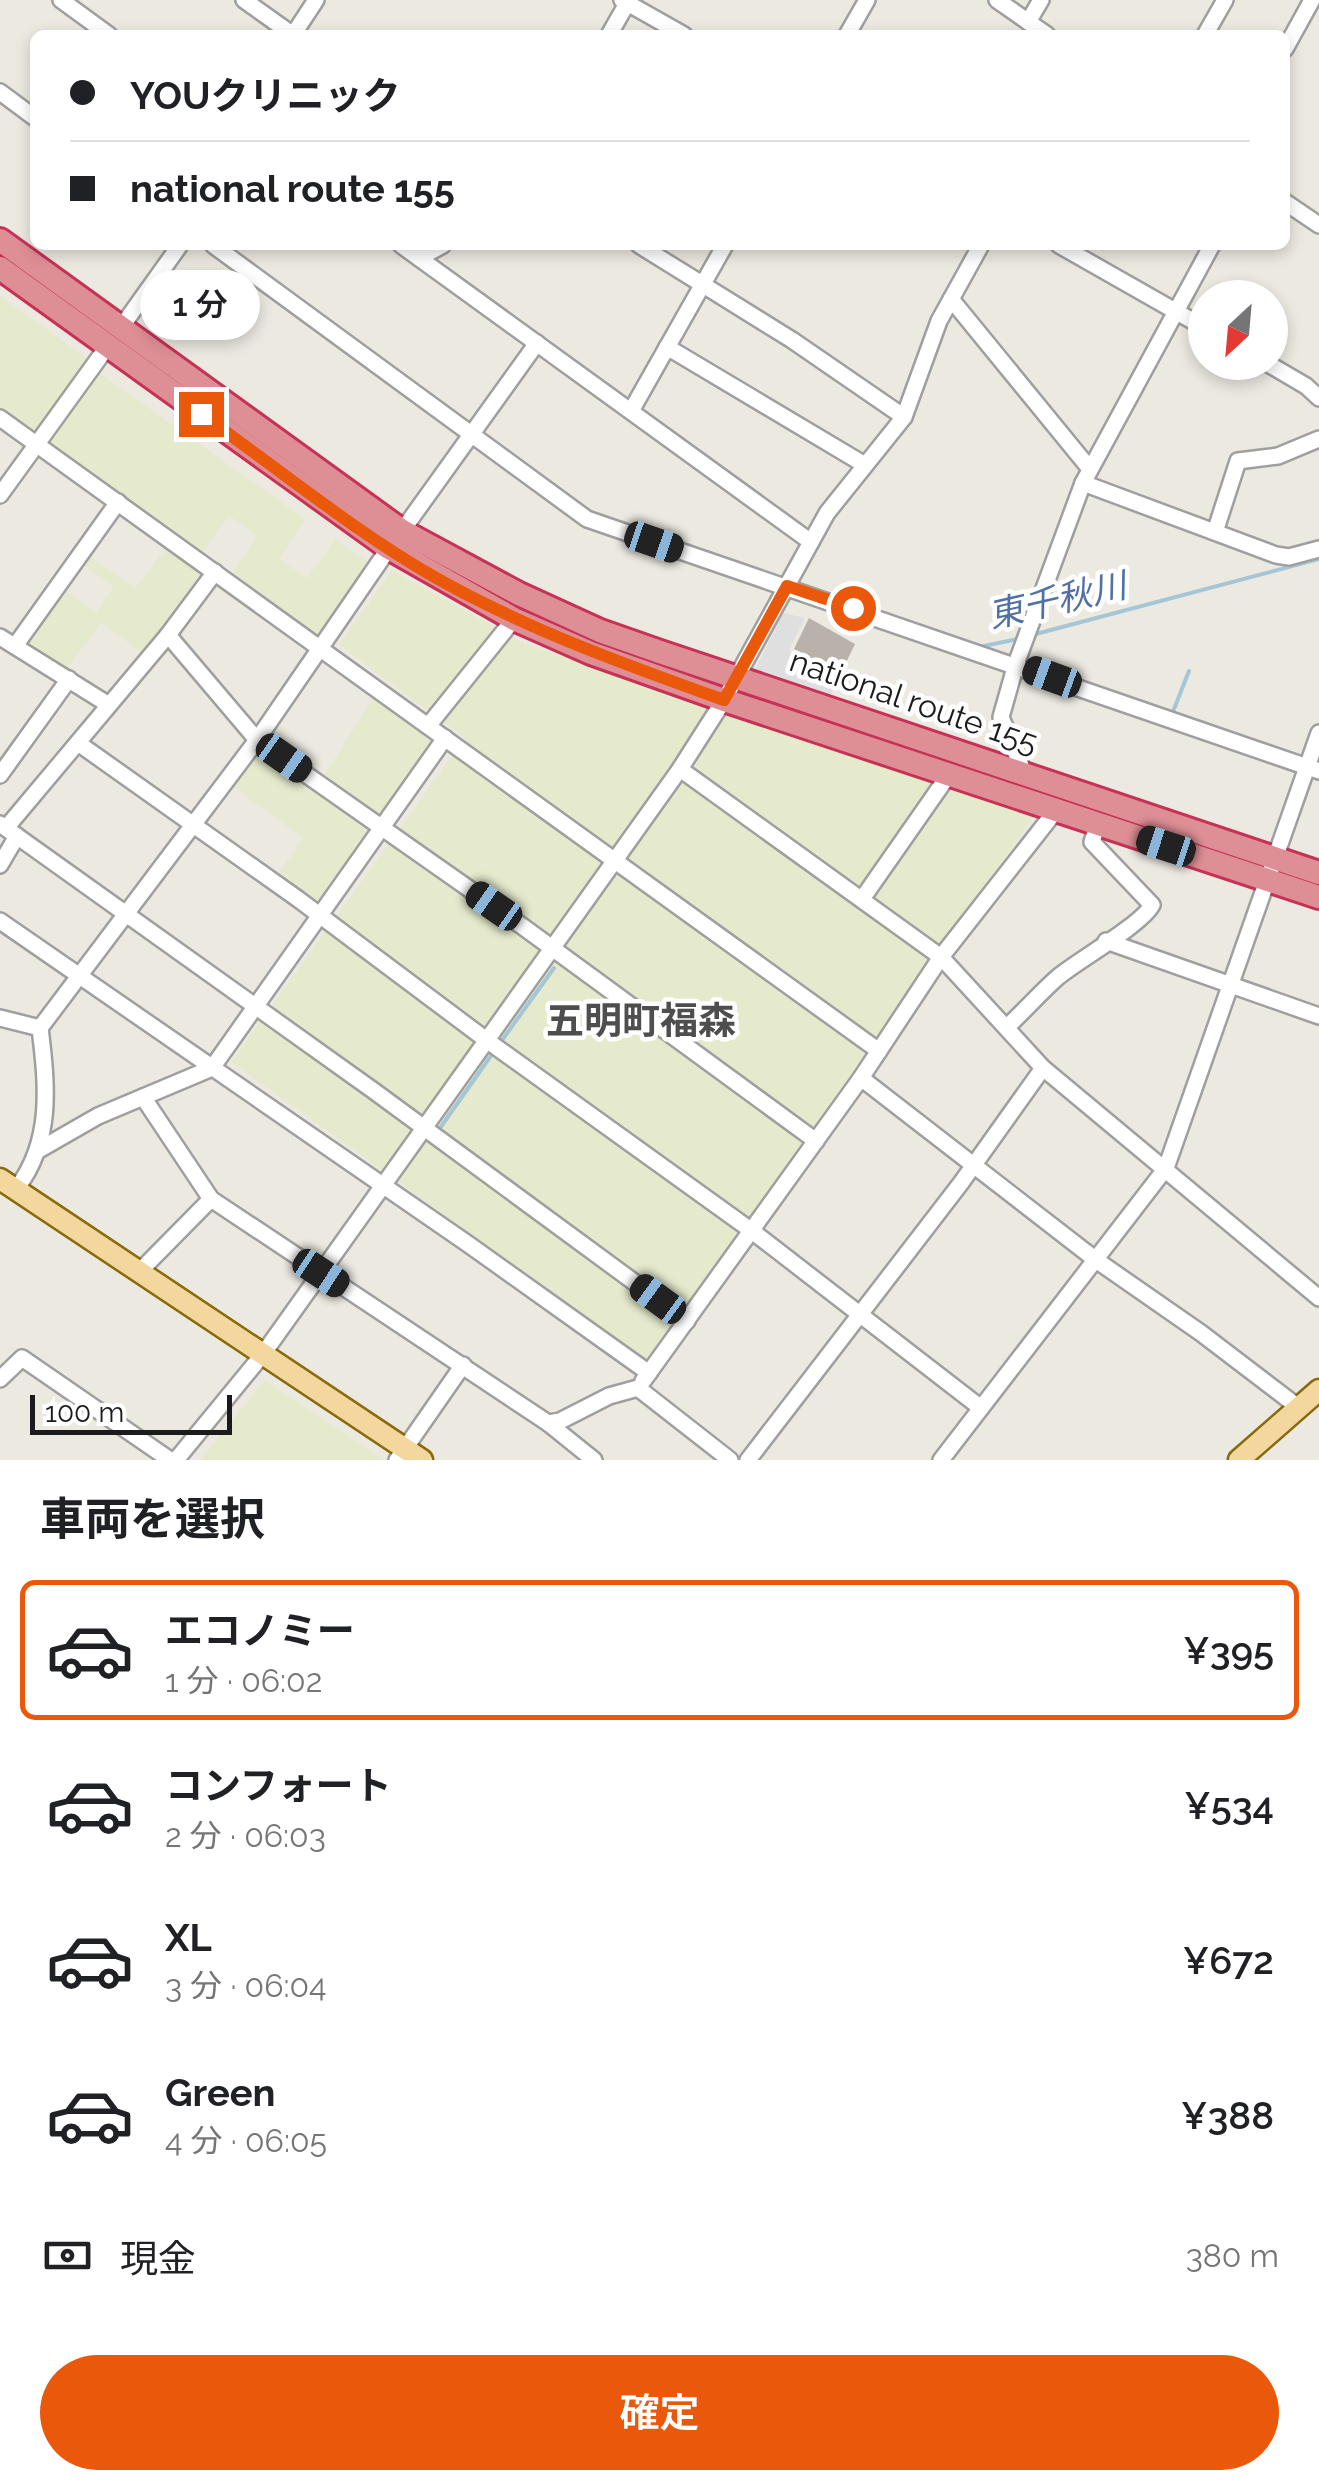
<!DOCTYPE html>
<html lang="ja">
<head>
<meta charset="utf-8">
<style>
	:root { --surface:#fff; --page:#f2f2f2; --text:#202124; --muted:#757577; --line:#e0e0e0; --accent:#ea580c }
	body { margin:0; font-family:Raleway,"Noto Sans JP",sans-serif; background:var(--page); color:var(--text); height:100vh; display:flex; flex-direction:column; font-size:38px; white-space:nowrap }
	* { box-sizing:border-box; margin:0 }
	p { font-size:32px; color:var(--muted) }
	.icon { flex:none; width:55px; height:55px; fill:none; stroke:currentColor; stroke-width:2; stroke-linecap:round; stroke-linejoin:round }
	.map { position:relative; height:1460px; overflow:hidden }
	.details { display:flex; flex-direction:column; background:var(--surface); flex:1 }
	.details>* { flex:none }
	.banner { position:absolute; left:30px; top:30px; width:1260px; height:220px; border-radius:15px; box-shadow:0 5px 15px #0003; display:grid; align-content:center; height:220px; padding:0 40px; background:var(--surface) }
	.needle { width:65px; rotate:206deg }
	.controls { position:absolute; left:1188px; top:280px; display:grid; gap:20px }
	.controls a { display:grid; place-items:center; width:100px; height:100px; border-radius:50%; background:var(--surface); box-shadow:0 5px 15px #0003; font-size:50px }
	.scale { position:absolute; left:30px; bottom:25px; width:202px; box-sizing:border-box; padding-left:10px; border:5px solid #1b1b1b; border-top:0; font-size:28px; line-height:35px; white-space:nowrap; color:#1b1b1b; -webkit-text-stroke:8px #fff; paint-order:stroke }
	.end { position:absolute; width:45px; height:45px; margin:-22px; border:12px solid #ea580c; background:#fff; box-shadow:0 0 0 5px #fff }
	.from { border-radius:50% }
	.bubble { position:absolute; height:70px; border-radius:35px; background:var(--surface); box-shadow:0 5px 15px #0003; font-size:32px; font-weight:600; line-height:70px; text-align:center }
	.car { position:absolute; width:30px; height:60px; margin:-30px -15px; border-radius:12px; box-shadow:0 0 8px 2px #0007; background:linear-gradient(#222 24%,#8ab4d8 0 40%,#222 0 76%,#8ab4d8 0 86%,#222 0) }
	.banner b { display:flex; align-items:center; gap:35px; height:95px; font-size:38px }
	.banner b+b { border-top:2px solid var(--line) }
	.banner i { width:25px; height:25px; background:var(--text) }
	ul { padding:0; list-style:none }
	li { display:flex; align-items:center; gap:30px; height:140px; margin:0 20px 15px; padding:0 20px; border:5px solid transparent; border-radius:15px }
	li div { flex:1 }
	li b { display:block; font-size:38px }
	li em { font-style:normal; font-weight:600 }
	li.on { border-color:var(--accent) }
	li>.icon { width:90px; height:90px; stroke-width:1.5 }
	h2 { padding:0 40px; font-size:45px; line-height:120px }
	.pay { display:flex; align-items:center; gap:25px; height:110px; padding:0 40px; font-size:38px }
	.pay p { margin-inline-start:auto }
	.button { display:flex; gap:20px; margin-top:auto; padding:20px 40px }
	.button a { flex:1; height:115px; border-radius:60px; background:var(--accent); color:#fff; font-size:40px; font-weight:600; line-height:115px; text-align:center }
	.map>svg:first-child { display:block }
</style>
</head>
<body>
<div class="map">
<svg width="1319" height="1460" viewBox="0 0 1319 1460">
	<rect width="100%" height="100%" fill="#ece9e1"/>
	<g fill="#e5eacd">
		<path d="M0,296L88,359L34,433L0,409Z"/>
		<path d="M98,372L305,519L279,559L307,578L335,540L370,563L316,638L231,576L258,535L228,515L201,555L47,441Z"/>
		<path d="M166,548L204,574L143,653L101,623L66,669L26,645L67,592L96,612L114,586L83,565L91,557L135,588Z"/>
		<path d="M392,570L524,643L1034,816L647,1360L231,1062L465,738L339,645Z"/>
		<path d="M373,699L435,744L380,820L323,777Z"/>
		<path d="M258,747L372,830L317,908L277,876L303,838L232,786Z"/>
		<path d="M265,1380L384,1460H200Z"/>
	</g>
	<path fill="#dfdfdf" d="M783,613L805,618L789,650L839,679L830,696L754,672Z"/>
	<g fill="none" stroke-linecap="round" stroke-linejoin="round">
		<g stroke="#a4c6d7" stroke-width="4">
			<path d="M1032,635L1319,559"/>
			<path d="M979,647L1018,639"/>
			<path d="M1172,714L1189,671"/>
			<path d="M500,1043L554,968"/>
			<path d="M440,1128L495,1050"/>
		</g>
	</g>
	<path fill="#b8b2ab" d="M809,618L855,644L840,675L794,649Z"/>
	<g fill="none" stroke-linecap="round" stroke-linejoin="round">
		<g stroke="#9f9f9f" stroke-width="20">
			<g id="minor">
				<path d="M61,0L109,35"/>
				<path d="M244,0L293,35"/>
				<path d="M622,0L684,35"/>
				<path d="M997,0L1047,35"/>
				<path d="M1028,22L1041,0"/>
				<path d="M293,35L316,0"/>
				<path d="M609,35L629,0"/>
				<path d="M847,35L867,0"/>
				<path d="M1205,35L1225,0"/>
				<path d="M1285,49L1312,0"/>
				<path d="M0,92L35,118"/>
				<path d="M1285,202L1319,225"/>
				<path d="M213,245L587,519L1319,771"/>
				<path d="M401,245L811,542"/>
				<path d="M639,245L792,340L904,417"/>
				<path d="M1059,245L1205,328"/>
				<path d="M419,258L443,245"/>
				<path d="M951,299L1090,469"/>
				<path d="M120,329L180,245"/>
				<path d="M667,347L865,465"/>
				<path d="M1265,362L1306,386L1319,398"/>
				<path d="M631,411L725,245"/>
				<path d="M0,418L879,1051"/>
				<path d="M1083,483L1276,555L1289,557L1319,549"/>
				<path d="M0,495L107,347"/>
				<path d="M402,531L537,343"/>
				<path d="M1215,532L1238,461L1278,456L1319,439"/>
				<path d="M168,635L257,740L522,926L816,1141"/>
				<path d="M0,637L109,705"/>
				<path d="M15,646L118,502"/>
				<path d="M428,726L514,619"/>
				<path d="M78,743L298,899L485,1039L752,1231L981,1408"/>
				<path d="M680,769L941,957L1043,1068L1319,1298"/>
				<path d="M1024,773L1001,717L1016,664L1083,483L1212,245"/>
				<path d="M0,775L69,679"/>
				<path d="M0,824L374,1091L687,1321"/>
				<path d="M6,828L168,635L215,572"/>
				<path d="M0,865L17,836"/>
				<path d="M862,899L950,773"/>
				<path d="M0,921L468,1244L649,1373"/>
				<path d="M1106,941L1319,1016"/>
				<path d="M0,1018L40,1028L257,740L389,548"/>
				<path d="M1007,1027C1024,1011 1040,993 1058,977C1080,959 1141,925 1152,905L1092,842L1098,823"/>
				<path d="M861,1078L1096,1260L1201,1333L1298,1407"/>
				<path d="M143,1097L211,1199L548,1423L560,1421L609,1396L638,1388L730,1460"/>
				<path d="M37,1151L98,1116L212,1068L445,738"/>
				<path d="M16,1189C53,1142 47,1085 40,1028"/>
				<path d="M139,1272L211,1199"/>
				<path d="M0,1379L22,1358L170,1460"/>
				<path d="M643,1381L861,1078L941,957L1057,809"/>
				<path d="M548,1423L594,1460"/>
				<path d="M176,1460L263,1354L680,769L724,700L827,513L904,417L939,321L981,245"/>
				<path d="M397,1460L463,1365"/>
				<path d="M748,1460L961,1183L1043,1068"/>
				<path d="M941,1460L1166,1168L1319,733"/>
			</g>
		</g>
		<g stroke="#876a0b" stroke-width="25">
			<g id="major">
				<path d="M0,1179L422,1460"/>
				<path d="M1239,1460L1319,1390"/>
			</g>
		</g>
		<g stroke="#c73156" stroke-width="28">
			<g id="highway">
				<path d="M0,240L402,531L519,594L600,631L660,652L1319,873"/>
				<path d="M0,268L389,548L514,619L591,653L724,700L1319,897"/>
			</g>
		</g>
		<use href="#minor" stroke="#fff" stroke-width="15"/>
		<use href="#major" stroke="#f4d79e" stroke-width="20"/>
		<use href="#highway" stroke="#de8e95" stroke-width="22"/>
	</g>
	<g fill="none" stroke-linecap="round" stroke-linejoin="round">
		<path stroke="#ea580c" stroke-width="12" d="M201,414C279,469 355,532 438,579C529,630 626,665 724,700L787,586L853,608"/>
	</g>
	<g text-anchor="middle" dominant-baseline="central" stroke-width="9" stroke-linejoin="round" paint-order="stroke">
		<g font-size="32" fill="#1b1b1b" stroke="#fff">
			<text transform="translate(914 701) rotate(19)">national route 155</text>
		</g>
		<g font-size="35" font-style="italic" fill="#5071a2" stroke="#fff">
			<text transform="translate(1057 600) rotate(-13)">東千秋川</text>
		</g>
		<g font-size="38" font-weight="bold" fill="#4e4e4e" stroke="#fff">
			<text x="641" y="1020">五明町福森</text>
		</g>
	</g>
</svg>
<div class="controls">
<a><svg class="needle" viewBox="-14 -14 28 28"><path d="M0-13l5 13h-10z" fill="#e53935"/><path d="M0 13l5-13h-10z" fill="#757577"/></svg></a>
</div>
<div class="scale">100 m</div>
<i class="end from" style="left:853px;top:608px"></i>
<i class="end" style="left:201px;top:414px"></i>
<div class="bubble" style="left:140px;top:270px;width:120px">1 分</div>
<i class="car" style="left:654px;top:542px;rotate:109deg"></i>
<i class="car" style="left:1052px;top:677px;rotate:290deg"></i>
<i class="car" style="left:284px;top:758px;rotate:125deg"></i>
<i class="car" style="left:1166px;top:846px;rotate:288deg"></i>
<i class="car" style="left:494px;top:906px;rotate:305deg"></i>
<i class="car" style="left:321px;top:1273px;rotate:123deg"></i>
<i class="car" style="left:658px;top:1299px;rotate:306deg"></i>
<div class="banner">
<b><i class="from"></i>YOUクリニック</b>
<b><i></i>national route 155</b>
</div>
</div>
<section class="details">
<h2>車両を選択</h2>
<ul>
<li class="on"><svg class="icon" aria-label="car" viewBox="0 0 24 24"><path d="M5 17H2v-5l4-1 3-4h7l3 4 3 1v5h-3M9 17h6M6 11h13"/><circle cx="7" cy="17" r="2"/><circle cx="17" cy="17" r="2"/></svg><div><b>エコノミー</b><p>1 分 · 06:02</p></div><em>¥395</em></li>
<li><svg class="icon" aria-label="car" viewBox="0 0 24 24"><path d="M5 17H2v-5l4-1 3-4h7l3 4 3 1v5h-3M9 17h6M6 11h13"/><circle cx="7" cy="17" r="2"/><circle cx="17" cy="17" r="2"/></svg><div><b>コンフォート</b><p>2 分 · 06:03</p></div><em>¥534</em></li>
<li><svg class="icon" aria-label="car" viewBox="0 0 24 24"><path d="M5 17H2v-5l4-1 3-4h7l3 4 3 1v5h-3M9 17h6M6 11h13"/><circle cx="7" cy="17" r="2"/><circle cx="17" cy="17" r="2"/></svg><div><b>XL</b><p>3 分 · 06:04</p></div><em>¥672</em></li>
<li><svg class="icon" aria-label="car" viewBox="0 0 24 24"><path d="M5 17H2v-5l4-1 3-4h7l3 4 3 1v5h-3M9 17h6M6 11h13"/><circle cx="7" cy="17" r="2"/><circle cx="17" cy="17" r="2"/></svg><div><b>Green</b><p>4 分 · 06:05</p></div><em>¥388</em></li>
</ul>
<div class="pay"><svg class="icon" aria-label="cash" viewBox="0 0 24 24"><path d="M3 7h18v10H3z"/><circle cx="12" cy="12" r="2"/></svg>現金<p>380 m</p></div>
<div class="button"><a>確定</a></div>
</section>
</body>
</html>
